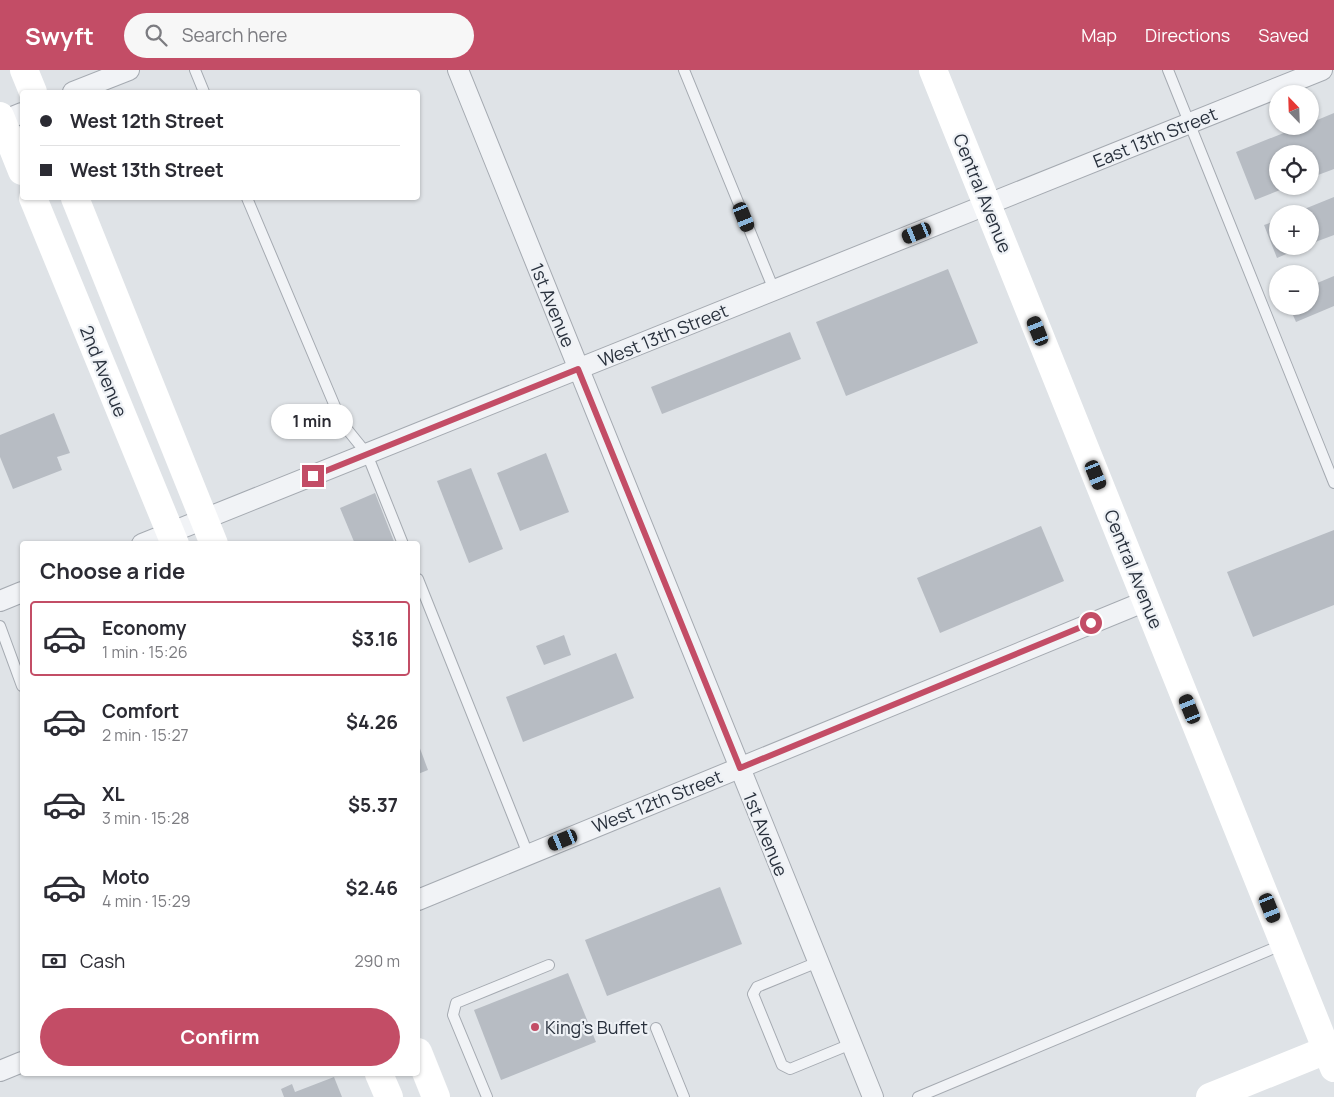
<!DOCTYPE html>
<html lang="en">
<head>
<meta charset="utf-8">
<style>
	:root { --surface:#fff; --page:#f7f7f7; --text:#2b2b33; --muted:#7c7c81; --line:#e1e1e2; --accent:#c34d66 }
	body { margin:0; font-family:Manrope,sans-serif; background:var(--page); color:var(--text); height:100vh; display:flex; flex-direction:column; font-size:19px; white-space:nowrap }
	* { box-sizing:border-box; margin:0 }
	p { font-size:16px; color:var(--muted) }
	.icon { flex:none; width:28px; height:28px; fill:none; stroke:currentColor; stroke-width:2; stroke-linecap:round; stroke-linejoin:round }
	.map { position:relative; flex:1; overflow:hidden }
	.details { position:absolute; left:20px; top:471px; width:400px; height:535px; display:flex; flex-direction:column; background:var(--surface); border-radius:5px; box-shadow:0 1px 4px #0004 }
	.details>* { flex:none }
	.hud { position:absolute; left:20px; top:20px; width:400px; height:110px; border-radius:5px; box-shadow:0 1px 4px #0004; display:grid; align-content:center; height:110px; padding:0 20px; background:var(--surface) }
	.needle { width:32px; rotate:337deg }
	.controls { position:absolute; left:1269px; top:15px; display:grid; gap:10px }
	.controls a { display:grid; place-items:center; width:50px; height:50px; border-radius:50%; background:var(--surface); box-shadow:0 1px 4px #0004; font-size:25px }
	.end { position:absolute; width:22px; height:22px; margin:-11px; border:6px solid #c34d66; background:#fff; box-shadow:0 0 0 2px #fff }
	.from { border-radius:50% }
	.bubble { position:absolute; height:35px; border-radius:18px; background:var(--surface); box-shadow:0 1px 4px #0004; font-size:16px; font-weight:700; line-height:35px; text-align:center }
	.car { position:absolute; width:15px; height:30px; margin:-15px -8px; border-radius:6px; box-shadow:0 0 4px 1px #0007; background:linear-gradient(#222 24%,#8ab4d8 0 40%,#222 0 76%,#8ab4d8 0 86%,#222 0) }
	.hud b { display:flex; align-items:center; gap:18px; height:48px; font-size:19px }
	.hud b+b { border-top:1px solid var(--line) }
	.hud i { width:12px; height:12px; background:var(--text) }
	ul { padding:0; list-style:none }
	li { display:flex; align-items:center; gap:15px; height:75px; margin:0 10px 8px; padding:0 10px; border:2px solid transparent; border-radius:5px }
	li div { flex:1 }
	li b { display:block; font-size:19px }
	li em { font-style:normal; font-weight:700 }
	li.selected { border-color:var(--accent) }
	li>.icon { width:45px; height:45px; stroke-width:1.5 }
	h2 { padding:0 20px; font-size:22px; line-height:60px }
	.pay { display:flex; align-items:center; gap:12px; height:55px; padding:0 20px; font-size:19px }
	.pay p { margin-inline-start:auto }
	.primary-button { display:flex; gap:10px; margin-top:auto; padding:10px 20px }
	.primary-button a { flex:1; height:58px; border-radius:30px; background:var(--accent); color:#fff; font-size:20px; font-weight:700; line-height:58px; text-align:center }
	header { display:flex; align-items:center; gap:30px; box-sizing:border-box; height:70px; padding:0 25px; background:var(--accent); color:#fff }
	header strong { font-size:24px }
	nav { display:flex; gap:28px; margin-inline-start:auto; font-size:18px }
	.search { width:350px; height:45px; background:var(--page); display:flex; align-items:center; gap:12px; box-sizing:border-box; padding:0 18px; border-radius:28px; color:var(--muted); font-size:19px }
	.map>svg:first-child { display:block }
</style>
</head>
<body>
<header>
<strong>Swyft</strong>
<div class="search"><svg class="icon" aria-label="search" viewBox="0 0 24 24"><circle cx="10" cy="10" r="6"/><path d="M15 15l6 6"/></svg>Search here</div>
<nav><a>Map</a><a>Directions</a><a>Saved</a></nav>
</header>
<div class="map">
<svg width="1334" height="1027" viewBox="0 0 1334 1027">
	<rect width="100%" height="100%" fill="#dfe3e7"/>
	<g fill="#b7bcc3">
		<path d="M1334,43V99L1310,108V84H1278V116H1290L1255,130L1236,82L1301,56H1310V53Z"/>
		<path d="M1334,127V165L1310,174V144H1292Z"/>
		<path d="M1278,150V176H1305L1277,188L1264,155Z"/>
		<path d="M948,199L978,273L846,326L816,252Z"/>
		<path d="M1334,206V236L1296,252L1289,236H1310V216Z"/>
		<path d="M790,262L801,289L662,344L651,317Z"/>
		<path d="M54,343L70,383L57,387L62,400L13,419L0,387V365Z"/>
		<path d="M546,383L569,442L520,461L497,403Z"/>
		<path d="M471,398L503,479L469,493L437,411Z"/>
		<path d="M375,423L395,474H355L340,438Z"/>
		<path d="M1041,456L1064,511L940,563L917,508Z"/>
		<path d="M1334,460V535L1253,567L1227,502Z"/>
		<path d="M564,565L571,585L544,595L536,576Z"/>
		<path d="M616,583L634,628L523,672L506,627Z"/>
		<path d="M418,673L428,700L418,704Z"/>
		<path d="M720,817L742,874L607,926L585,870Z"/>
		<path d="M568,903L596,972L501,1010L474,940Z"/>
		<path d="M334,1007L342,1027H284L281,1019L292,1014L295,1022Z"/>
	</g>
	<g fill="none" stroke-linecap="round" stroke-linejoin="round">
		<g stroke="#a5aab1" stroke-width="12">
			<g id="lane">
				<path d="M195,0L204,22"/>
				<path d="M684,0L774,220"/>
				<path d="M1168,0L1334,413"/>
				<path d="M247,128L342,353L367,384L403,474"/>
				<path d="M418,509L528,784"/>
				<path d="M0,556L22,616"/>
				<path d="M818,892L757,917L753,924L782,995L790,999L851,974"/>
				<path d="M656,958L684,1027"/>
				<path d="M487,1027L453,945L456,933L549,895"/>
				<path d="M918,1027L1284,874"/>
			</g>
		</g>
		<g stroke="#a5aab1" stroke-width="22">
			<g id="street">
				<path d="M458,0L873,1027"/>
				<path d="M73,22L129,0"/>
				<path d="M0,52L22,43"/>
				<path d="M142,474L1322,0"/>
				<path d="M0,531L22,522"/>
				<path d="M418,830L1146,531"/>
				<path d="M0,1001L22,992"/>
			</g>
		</g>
		<use href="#lane" stroke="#f1f3f6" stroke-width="10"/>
		<use href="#street" stroke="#f1f3f6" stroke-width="20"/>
		<g stroke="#fff" stroke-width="28">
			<path d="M24,0L33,22"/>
			<path d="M933,0L1334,998"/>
			<path d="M0,46L22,101"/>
			<path d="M33,128L175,474"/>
			<path d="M75,128L214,474"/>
			<path d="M418,982L436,1027"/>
			<path d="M379,1004L389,1027"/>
			<path d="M1210,1027L1334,977"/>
		</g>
	</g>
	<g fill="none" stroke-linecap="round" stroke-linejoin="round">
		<path stroke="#c34d66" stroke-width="6" d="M313,406L578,299L740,698L1091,553"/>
	</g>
	<circle fill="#c34d66" stroke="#eef1f5" stroke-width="2" cx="535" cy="957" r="5"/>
	<g text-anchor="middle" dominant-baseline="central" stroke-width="4.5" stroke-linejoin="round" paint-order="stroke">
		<g font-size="18" fill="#29313d" stroke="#eef1f5">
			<text transform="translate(1155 67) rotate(-22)">East 13th Street</text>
			<text transform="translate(983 123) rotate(68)">Central Avenue</text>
			<text transform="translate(553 235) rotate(68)">1st Avenue</text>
			<text transform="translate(663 265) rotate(-22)">West 13th Street</text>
			<text transform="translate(104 301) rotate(68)">2nd Avenue</text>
			<text transform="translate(1134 499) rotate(68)">Central Avenue</text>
			<text transform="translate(657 731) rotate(-22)">West 12th Street</text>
			<text transform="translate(766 764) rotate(68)">1st Avenue</text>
		</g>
		<g font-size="18" fill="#29313d" stroke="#eef1f5" text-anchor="start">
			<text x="545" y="957">King's Buffet</text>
		</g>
	</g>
</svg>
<div class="controls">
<a><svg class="needle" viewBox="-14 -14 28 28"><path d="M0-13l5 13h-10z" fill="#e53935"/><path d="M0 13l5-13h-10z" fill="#7c7c81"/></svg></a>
<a><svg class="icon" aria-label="locate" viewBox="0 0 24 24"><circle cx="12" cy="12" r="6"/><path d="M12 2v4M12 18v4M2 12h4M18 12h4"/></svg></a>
<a>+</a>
<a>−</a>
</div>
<i class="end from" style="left:1091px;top:553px"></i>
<i class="end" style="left:313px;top:406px"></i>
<div class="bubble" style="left:271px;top:334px;width:82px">1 min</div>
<i class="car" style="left:744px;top:147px;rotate:158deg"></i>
<i class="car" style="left:917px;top:163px;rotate:248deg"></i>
<i class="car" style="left:1038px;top:261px;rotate:338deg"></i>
<i class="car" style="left:1096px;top:405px;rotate:158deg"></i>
<i class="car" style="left:1190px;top:639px;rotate:338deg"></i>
<i class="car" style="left:563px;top:770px;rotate:248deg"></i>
<i class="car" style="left:1270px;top:838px;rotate:158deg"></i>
<div class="hud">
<b><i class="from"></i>West 12th Street</b>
<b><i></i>West 13th Street</b>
</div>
<section class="details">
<h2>Choose a ride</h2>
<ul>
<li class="selected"><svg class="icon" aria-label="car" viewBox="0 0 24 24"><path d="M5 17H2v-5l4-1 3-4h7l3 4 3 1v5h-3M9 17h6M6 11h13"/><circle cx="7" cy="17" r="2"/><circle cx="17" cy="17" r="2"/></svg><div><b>Economy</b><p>1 min · 15:26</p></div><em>$3.16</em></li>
<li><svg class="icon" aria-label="car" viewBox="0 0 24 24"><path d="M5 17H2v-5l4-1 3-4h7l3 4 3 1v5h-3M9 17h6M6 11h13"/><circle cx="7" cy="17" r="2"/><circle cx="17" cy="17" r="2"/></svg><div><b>Comfort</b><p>2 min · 15:27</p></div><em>$4.26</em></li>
<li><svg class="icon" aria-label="car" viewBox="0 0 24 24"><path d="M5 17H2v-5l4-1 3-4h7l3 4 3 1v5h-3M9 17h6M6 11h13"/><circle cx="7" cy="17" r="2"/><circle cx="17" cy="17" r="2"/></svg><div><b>XL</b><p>3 min · 15:28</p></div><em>$5.37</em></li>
<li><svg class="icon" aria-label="car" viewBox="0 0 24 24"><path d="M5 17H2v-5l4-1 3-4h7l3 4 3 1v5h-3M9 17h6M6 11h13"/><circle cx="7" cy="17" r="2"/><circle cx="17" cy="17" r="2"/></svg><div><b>Moto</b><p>4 min · 15:29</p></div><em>$2.46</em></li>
</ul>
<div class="pay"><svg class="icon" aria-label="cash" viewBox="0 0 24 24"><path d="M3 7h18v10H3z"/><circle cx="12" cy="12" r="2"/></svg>Cash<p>290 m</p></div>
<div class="primary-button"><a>Confirm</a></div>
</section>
</div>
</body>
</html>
